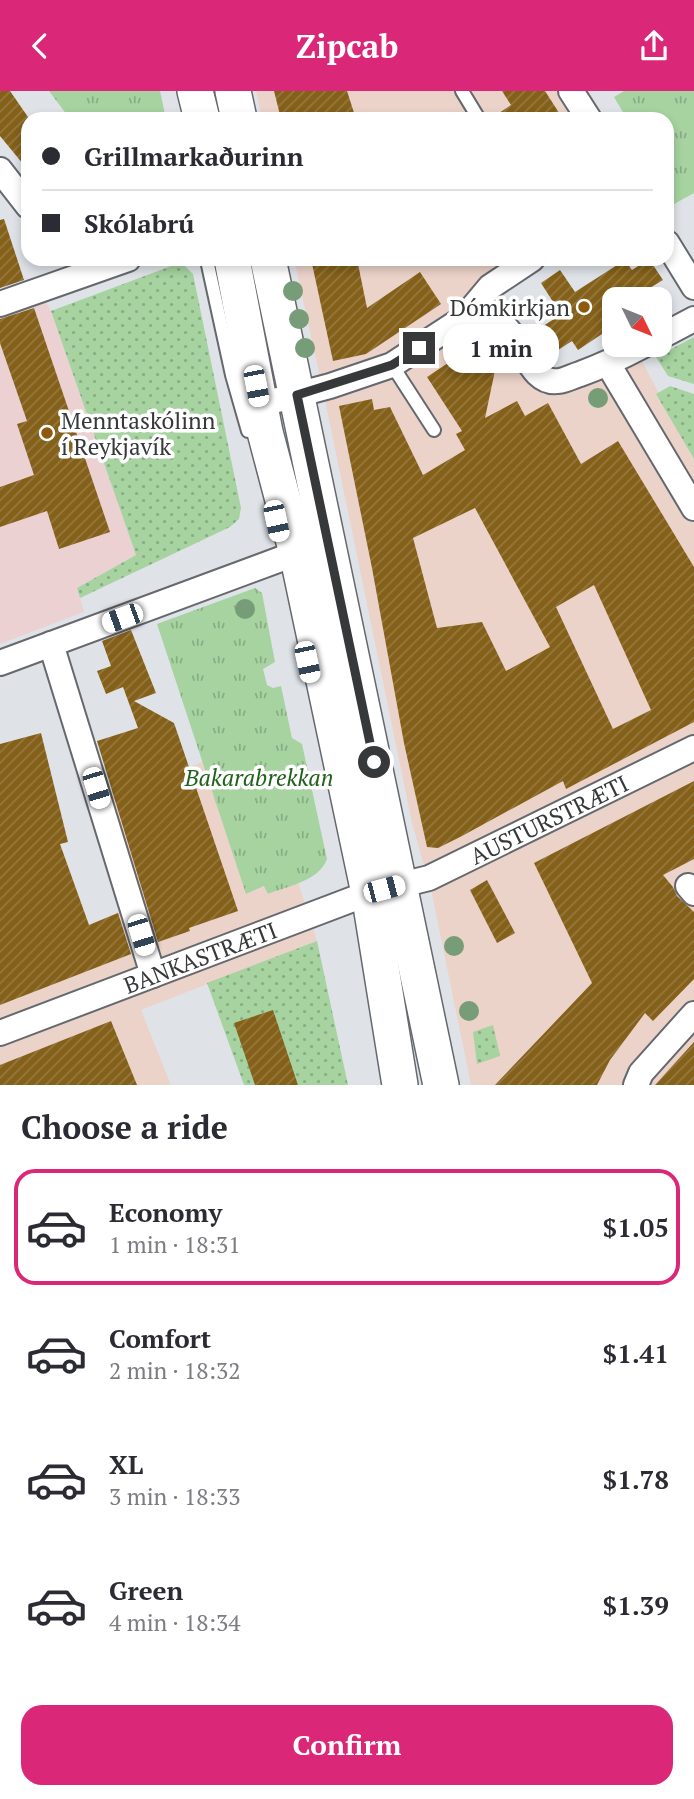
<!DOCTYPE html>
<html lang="en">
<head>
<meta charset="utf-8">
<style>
	:root { --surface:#fff; --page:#f7f7f7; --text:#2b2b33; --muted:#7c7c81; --line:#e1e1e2; --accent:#db2777 }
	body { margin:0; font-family:"PT Serif",serif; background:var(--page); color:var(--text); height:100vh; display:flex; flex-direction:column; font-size:26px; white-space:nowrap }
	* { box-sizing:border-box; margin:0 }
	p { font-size:23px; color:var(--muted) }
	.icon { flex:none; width:38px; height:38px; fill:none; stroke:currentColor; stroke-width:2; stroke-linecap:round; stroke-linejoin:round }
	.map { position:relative; height:994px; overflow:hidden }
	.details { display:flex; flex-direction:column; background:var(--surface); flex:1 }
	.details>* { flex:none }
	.hud { position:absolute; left:21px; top:21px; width:653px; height:154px; border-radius:21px; box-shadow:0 4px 10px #0003; display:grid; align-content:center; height:154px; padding:0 21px; background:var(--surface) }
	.needle { width:46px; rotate:133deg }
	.controls { position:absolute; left:602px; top:196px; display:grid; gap:14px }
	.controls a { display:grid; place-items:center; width:70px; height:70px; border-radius:14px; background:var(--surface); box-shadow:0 4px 10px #0003; font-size:35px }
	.end { position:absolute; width:32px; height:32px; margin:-16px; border:9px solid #36383a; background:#fff; box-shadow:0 0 0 4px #fff }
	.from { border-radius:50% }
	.bubble { position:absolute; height:49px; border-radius:21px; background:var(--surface); box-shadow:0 4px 10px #0003; font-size:23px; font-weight:700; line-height:49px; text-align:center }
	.car { position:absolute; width:21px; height:42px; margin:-21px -10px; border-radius:9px; box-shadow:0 0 5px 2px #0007; background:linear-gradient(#fff 24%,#345 0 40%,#fff 0 76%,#345 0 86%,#fff 0) }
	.hud b { display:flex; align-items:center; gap:24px; height:66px; font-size:26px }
	.hud b+b { border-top:2px solid var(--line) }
	.hud i { width:18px; height:18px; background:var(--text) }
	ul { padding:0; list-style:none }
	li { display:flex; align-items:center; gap:21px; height:116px; margin:0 14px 10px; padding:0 7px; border:4px solid transparent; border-radius:21px }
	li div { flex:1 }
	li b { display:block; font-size:26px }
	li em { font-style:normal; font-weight:700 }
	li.current { border-color:var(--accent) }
	li>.icon { width:63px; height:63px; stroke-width:1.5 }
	h2 { padding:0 21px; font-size:32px; line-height:84px }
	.primary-button { display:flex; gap:14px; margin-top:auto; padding:14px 21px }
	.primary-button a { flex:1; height:80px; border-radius:21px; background:var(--accent); color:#fff; font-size:28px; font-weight:700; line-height:80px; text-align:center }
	header { display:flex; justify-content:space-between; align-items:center; height:91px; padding:0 21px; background:var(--accent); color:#fff; font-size:32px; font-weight:700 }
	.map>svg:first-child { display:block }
</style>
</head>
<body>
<header><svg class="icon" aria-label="back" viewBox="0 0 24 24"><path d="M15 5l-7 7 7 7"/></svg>Zipcab<svg class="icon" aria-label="share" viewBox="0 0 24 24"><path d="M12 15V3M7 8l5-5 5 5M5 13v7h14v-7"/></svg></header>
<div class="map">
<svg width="694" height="994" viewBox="0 0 694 994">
	<defs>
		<pattern id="grass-dots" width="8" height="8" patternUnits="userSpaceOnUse" patternTransform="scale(1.75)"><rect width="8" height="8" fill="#a6d3a0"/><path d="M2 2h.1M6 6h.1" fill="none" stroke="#88ac83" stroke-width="1.8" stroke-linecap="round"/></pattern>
		<pattern id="park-tufts" width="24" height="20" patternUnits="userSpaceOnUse" patternTransform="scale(1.75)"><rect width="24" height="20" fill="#a6d3a0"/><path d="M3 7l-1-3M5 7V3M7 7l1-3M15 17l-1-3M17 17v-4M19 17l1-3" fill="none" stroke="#88ac83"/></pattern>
		<pattern id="building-hatch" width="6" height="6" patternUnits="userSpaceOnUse" patternTransform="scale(1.75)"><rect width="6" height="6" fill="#846018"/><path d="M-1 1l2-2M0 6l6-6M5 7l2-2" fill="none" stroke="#947943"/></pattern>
	</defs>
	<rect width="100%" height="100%" fill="#dfe3e8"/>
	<g fill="#ebd3c9">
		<path d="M256,0H566L584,28H262Z"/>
		<path d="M294,168H513L479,190L472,201L542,289L629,267L642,270L694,369V994H471L432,803L412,732L325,309Z"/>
		<path d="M203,671L246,803L265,795L269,803L298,791L317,850L141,919L171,994H0V729L48,851L123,819L88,708Z"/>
	</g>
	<path fill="#ecd1d2" d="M37,193L51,220L136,464L77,497L84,521L0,553V206Z"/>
	<g fill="url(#grass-dots)">
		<path d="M174,174H184L193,183L241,417L239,428L230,436L80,507L77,497L136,464L51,220Z"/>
		<path d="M694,246V293L668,285L656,266Z"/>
		<path d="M670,295L694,303V368L656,303Z"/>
		<path d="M317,850L348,994H244L207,892Z"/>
		<path d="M493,934L500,965L477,973L473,941Z"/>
	</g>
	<g fill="url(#park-tufts)">
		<path d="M49,0H160L166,28H70Z"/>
		<path d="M624,0H694V102L674,113L667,99V28H627L614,6Z"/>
		<path d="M255,497L262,502L275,571L263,578L267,594L273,597L281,595L292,647L302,653L327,768C319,790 288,795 268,803L264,795L246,803L157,533Z"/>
	</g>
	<g fill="url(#building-hatch)" fill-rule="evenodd">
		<path d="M0,0H10L28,26V79L0,45Z"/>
		<path d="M274,0H347L356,28H281Z"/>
		<path d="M502,0H545L563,28H490L511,14Z"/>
		<path d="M4,128L24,189L0,197V129Z"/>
		<path d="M311,168H357L367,217L420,181L441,213L366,263L333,270Z"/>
		<path d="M649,168L663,189L645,200L651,208H614V235L578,259L572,250L552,263L537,239L557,226L551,217L555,214L541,192L560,179L575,201L625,169L632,179Z"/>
		<path d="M34,217L110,441L59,458L47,420L0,436V396L34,384L17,333L27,330L0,252V228Z"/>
		<path d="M476,241H479L497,270L485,327L517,310L525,325L548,312L581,373L618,350L694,476V631L566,698L563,690L462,745L438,757L427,756L404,652L372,477L339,315L372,308L374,319L390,316L423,384L465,359L456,343L462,340L427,286L472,256ZM475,417L550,556L506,580L482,531L437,537L413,447ZM594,494L651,619L613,638L556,516Z"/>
		<path d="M131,539L156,602L134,610L174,632L238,820L189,837L190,840L158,851L97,650L138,637L123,596L106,603L97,580L111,575L102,550Z"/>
		<path d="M41,642L68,751L60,753L89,834L118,822L131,863L0,914V653Z"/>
		<path d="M694,690V768L663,784L673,796L677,805L694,821V888L653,930L645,922L610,969L597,994H495L592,892L534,772Z"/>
		<path d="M487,789L515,842L497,852L470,799Z"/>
		<path d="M273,919L298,994H255L234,932Z"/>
		<path d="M111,930L137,994H0V974Z"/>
		<path d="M694,951V994H655Z"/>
	</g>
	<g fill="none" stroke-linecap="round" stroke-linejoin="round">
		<g stroke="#65686d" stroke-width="16">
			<g id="lane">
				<path d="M462,0L479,28"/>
				<path d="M211,168L208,174L232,284L248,340"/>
				<path d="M392,274L434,339"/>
			</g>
		</g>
		<g stroke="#65686d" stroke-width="28">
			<g id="street">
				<path d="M571,0L589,28"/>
				<path d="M0,79L28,115"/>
				<path d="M667,152L694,196"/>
				<path d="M0,213L128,168"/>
				<path d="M464,227C525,211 518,296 559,290C566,289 573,285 580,283C602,275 623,265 644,254"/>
				<path d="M660,246L694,228"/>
				<path d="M608,273L694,417"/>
				<path d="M259,314L330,295L392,274L464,227L490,196L532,168"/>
				<path d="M51,553L153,884"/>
				<path d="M0,572L297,462"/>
				<path d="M688,795L694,802"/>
				<path id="s1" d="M0,942L369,802L429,787L694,657"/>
				<path d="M636,994L641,982L694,923"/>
			</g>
		</g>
		<g stroke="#65686d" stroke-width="38">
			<g id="secondary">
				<path d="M195,0L202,28"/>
				<path d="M233,0L239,28"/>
				<path d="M232,168L265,341L297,462L369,802L400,994"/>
				<path d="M268,168L441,994"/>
			</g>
		</g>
		<use href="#lane" stroke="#fff" stroke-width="12"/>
		<use href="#street" stroke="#fff" stroke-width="24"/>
		<use href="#secondary" stroke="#fff" stroke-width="35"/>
	</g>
	<g fill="#769c78">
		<circle cx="293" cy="200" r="10"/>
		<circle cx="299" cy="228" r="10"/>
		<circle cx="305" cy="257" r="10"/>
		<circle cx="598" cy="307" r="10"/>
		<circle cx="245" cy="518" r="10"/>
		<circle cx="454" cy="855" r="10"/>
		<circle cx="469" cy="920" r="10"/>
	</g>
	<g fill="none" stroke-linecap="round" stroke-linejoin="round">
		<path stroke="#36383a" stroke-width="9" d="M374,671L297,304L392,274L419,257"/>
	</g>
	<g fill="#8f580f" stroke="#fff" stroke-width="2.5">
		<circle cx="584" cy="216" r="7"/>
		<circle cx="47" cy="342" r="7"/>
	</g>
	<g text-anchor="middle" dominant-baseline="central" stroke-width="7" stroke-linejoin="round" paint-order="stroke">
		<g font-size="23" fill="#36383a" stroke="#fff" text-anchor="end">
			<text x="570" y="216">Dómkirkjan</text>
			<text x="61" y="329" text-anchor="start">Menntaskólinn<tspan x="61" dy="26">í Reykjavík</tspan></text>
		</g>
		<g font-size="23" font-style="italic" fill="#21611c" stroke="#fff">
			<text x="259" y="686">Bakarabrekkan</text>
		</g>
		<g font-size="23" fill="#36383a" stroke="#fff">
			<text stroke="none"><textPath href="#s1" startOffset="590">AUSTURSTRÆTI</textPath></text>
			<text stroke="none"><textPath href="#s1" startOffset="214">BANKASTRÆTI</textPath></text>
		</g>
	</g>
</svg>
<div class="controls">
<a><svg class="needle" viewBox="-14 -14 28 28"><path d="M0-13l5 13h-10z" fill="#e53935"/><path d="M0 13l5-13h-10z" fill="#7c7c81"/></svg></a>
</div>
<i class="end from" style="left:374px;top:671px"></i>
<i class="end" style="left:419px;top:257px"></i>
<div class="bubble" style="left:443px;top:233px;width:116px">1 min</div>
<i class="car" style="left:256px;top:295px;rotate:169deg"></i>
<i class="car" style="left:276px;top:430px;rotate:168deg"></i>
<i class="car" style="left:122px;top:527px;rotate:250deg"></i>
<i class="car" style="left:307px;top:571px;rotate:168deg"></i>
<i class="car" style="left:96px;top:697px;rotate:163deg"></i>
<i class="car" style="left:384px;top:798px;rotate:75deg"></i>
<i class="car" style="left:141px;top:844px;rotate:163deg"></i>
<div class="hud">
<b><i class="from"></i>Grillmarkaðurinn</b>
<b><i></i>Skólabrú</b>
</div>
</div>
<section class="details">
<h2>Choose a ride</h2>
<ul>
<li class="current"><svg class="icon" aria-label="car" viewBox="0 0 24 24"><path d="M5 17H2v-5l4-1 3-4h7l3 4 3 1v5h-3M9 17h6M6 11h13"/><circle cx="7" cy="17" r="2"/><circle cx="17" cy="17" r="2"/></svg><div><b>Economy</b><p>1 min · 18:31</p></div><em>$1.05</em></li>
<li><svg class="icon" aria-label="car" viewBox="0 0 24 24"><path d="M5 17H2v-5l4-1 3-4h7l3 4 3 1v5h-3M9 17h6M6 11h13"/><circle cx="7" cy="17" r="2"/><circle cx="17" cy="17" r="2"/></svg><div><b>Comfort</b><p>2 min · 18:32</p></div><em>$1.41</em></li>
<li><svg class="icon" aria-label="car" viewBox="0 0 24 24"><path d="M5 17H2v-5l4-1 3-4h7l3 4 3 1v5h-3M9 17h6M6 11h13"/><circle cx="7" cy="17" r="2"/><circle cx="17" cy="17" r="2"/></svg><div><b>XL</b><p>3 min · 18:33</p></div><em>$1.78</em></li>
<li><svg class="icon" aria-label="car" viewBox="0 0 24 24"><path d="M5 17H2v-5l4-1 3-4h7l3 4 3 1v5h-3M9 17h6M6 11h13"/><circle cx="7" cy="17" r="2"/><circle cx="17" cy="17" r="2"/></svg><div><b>Green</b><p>4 min · 18:34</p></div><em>$1.39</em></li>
</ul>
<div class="primary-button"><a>Confirm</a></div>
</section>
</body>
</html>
